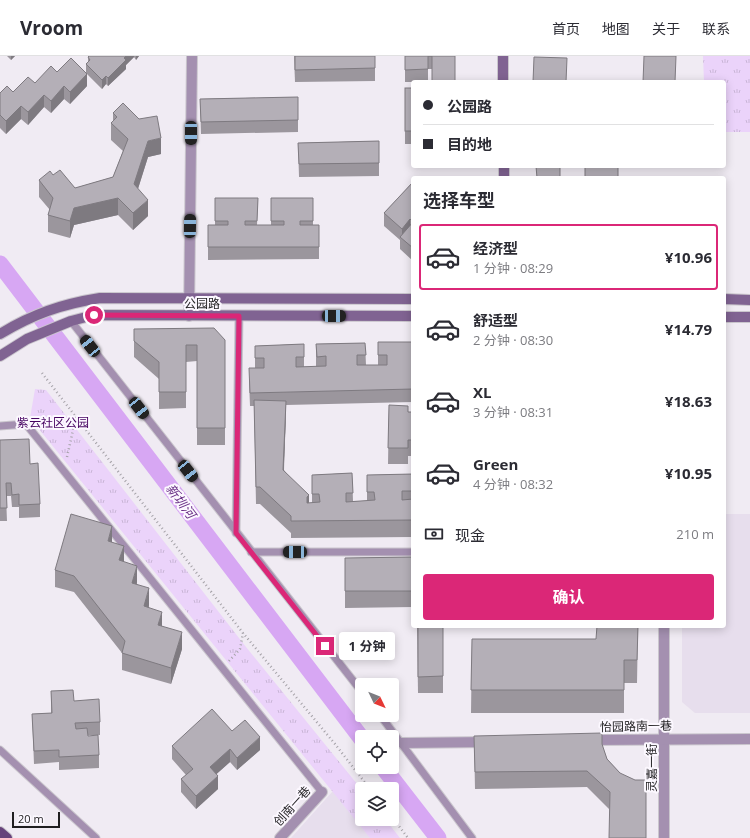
<!DOCTYPE html>
<html lang="zh">
<head>
<meta charset="utf-8">
<style>
	:root { --surface:#fff; --page:#f7f7f7; --text:#2b2b33; --muted:#7c7c81; --line:#e1e1e2; --accent:#db2777 }
	body { margin:0; font-family:"Open Sans","Noto Sans SC",sans-serif; background:var(--page); color:var(--text); height:100vh; display:flex; flex-direction:column; font-size:15px; white-space:nowrap }
	* { box-sizing:border-box; margin:0 }
	p { font-size:13px; color:var(--muted) }
	.icon { flex:none; width:22px; height:22px; fill:none; stroke:currentColor; stroke-width:2; stroke-linecap:round; stroke-linejoin:round }
	.map { position:relative; flex:1; overflow:hidden }
	.panel { position:absolute; left:411px; top:120px; width:315px; height:452px; display:flex; flex-direction:column; background:var(--surface); border-radius:4px; box-shadow:0 2px 10px #0003 }
	.panel>* { flex:none }
	.hud { position:absolute; left:411px; top:24px; width:315px; height:88px; border-radius:4px; box-shadow:0 2px 10px #0003; display:grid; align-content:center; height:88px; padding:0 12px; background:var(--surface) }
	.needle { width:26px; rotate:133deg }
	.fabs { position:absolute; left:355px; top:622px; display:grid; gap:8px }
	.fabs a { display:grid; place-items:center; width:44px; height:44px; border-radius:4px; background:var(--surface); box-shadow:0 2px 10px #0003; font-size:20px }
	.scale { position:absolute; left:12px; bottom:10px; width:48px; box-sizing:border-box; padding-left:4px; border:2px solid #1f1e20; border-top:0; font-size:11px; line-height:14px; white-space:nowrap; color:#1f1e20; -webkit-text-stroke:3px #fcf8ff; paint-order:stroke }
	.end { position:absolute; width:18px; height:18px; margin:-9px; border:5px solid #db2777; background:#fff; box-shadow:0 0 0 2px #fff }
	.from { border-radius:50% }
	.bubble { position:absolute; height:28px; border-radius:4px; background:var(--surface); box-shadow:0 2px 10px #0003; font-size:13px; font-weight:700; line-height:28px; text-align:center }
	.car { position:absolute; width:12px; height:24px; margin:-12px -6px; border-radius:5px; box-shadow:0 0 3px 1px #0007; background:linear-gradient(#222 24%,#8ab4d8 0 40%,#222 0 76%,#8ab4d8 0 86%,#222 0) }
	.hud b { display:flex; align-items:center; gap:14px; height:38px; font-size:15px }
	.hud b+b { border-top:1px solid var(--line) }
	.hud i { width:10px; height:10px; background:var(--text) }
	ul { padding:0; list-style:none }
	li { display:flex; align-items:center; gap:12px; height:66px; margin:0 8px 6px; padding:0 4px; border:2px solid transparent; border-radius:4px }
	li div { flex:1 }
	li b { display:block; font-size:15px }
	li em { font-style:normal; font-weight:700 }
	li.selected { border-color:var(--accent) }
	li>.icon { width:36px; height:36px; stroke-width:1.5 }
	h2 { padding:0 12px; font-size:18px; line-height:48px }
	.pay { display:flex; align-items:center; gap:10px; height:44px; padding:0 12px; font-size:15px }
	.pay p { margin-inline-start:auto }
	.action { display:flex; gap:8px; margin-top:auto; padding:8px 12px }
	.action a { flex:1; height:46px; border-radius:4px; background:var(--accent); color:#fff; font-size:16px; font-weight:700; line-height:46px; text-align:center }
	header { display:flex; align-items:center; gap:24px; box-sizing:border-box; height:56px; padding:0 20px; background:var(--surface); border-bottom:1px solid var(--line) }
	header strong { font-size:19px }
	nav { display:flex; gap:22px; margin-inline-start:auto; font-size:14px }
	.map>svg:first-child { display:block }
</style>
</head>
<body>
<header>
<strong>Vroom</strong>
<nav><a>首页</a><a>地图</a><a>关于</a><a>联系</a></nav>
</header>
<div class="map">
<svg width="750" height="782" viewBox="0 0 750 782">
	<defs>
		<pattern id="park-tufts" width="24" height="20" patternUnits="userSpaceOnUse"><rect width="24" height="20" fill="#ebd3fa"/><path d="M3 7l-1-3M5 7V3M7 7l1-3M15 17l-1-3M17 17v-4M19 17l1-3" fill="none" stroke="#c9b5d6"/></pattern>
	</defs>
	<rect width="100%" height="100%" fill="#f0ebf3"/>
	<g fill="#e7deed">
		<path d="M724,458H750V657H695L682,646V570H724Z"/>
		<path d="M341,726L362,763L386,782H291Z"/>
	</g>
	<g fill="url(#park-tufts)">
		<path d="M703,0H750V76H724V26H704Z"/>
		<path d="M35,333L46,334L246,591L362,734V763H385L400,782H370L30,362Z"/>
	</g>
	<g fill="none" stroke-linecap="round" stroke-linejoin="round">
		<g stroke="#d7a7f3" stroke-width="17">
			<path d="M0,208L362,683"/>
			<path d="M383,711L438,782"/>
		</g>
		<g stroke="#cac6cd" stroke-width="9">
			<g id="lane">
				<path d="M71,265L362,636"/>
				<path d="M0,370L26,368L322,736"/>
				<path d="M236,477L239,260"/>
				<path d="M251,496H413"/>
				<path d="M380,659L472,782"/>
				<path d="M0,694L96,782"/>
			</g>
		</g>
		<g stroke="#cac6cd" stroke-width="12">
			<g id="street">
				<path d="M189,260L192,0"/>
				<path d="M664,570V782"/>
				<path d="M590,684L750,683"/>
				<path d="M402,687L488,686"/>
				<path d="M280,782L322,736"/>
			</g>
		</g>
		<g stroke="#cac6cd" stroke-width="12">
			<g id="secondary">
				<path d="M503,0V26"/>
				<path d="M504,110V122"/>
				<path d="M724,243L750,244"/>
				<path d="M724,261H750"/>
				<path d="M0,278C33,258 62,248 100,242L413,243"/>
				<path d="M0,300L27,283L71,265L94,259L413,260"/>
			</g>
		</g>
		<g stroke="#cac6cd" stroke-width="12">
			<path id="primary" d="M0,776L7,782"/>
		</g>
		<g stroke="#a5a2a8" stroke-width="2.5" stroke-dasharray="1 3" stroke-linecap="butt">
			<path d="M42,317L243,577L335,688L370,733"/>
			<path d="M67,401L76,361"/>
			<path d="M229,605L240,593L243,577"/>
			<path d="M392,761L408,782"/>
		</g>
		<use href="#lane" stroke="#a490b0" stroke-width="7"/>
		<use href="#street" stroke="#a490b0" stroke-width="10"/>
		<use href="#secondary" stroke="#806392" stroke-width="10"/>
		<use href="#primary" stroke="#67427b" stroke-width="10"/>
	</g>
	<g fill="#9b969d">
		<path d="M7,0H15L11,4Z"/>
		<path d="M89,0H139L136,4L134,1L126,9V13L108,30L106,28L102,33L87,18V30L70,48L64,43L51,57L44,51L28,69L21,63L6,78L0,72V37L13,36L35,27L57,16H86V8L88,6V1Z"/>
		<path d="M294,0H375V25L295,26Z"/>
		<path d="M405,0H455L432,13H428V26H405Z"/>
		<rect x="405" y="32" width="8" height="56"/>
		<path d="M298,41V76L201,78L200,43Z"/>
		<path d="M113,57L161,98L148,101L138,133L148,160L133,174L118,159L74,169L70,182L48,176V159L50,154L39,141V124L53,119L75,132L113,121L123,95L111,84V67L113,65Z"/>
		<path d="M379,85V120L299,121L298,87Z"/>
		<path d="M413,126V205L400,193V184L384,170V157Z"/>
		<path d="M215,142H258L257,169H271V142H313V169H319V203L208,204V169H215Z"/>
		<path d="M134,273L225,284V389H197V305L186,306V352L159,353V323L134,301Z"/>
		<path d="M378,286H413V346L286,349L284,414L309,447H312V419L352,417L353,445H367V419L413,418V481L291,482V477L260,448H256L254,350H250L249,325L255,312V290L304,288V311H316V288L365,287L366,309H378Z"/>
		<path d="M389,349L408,356H413V400H408V408H388Z"/>
		<path d="M0,384L40,448V461L19,462V451H12L11,440H6L7,465H0Z"/>
		<path d="M112,486L124,506L137,526V529L149,549V552L162,570L182,593L171,628L122,614V597L74,536L55,531V514Z"/>
		<path d="M413,501V551L345,552V502Z"/>
		<path d="M417,570H443V637H418Z"/>
		<path d="M638,570L637,627H624V657H471L472,583H596Z"/>
		<path d="M51,635L74,645L100,666V679H88L99,699V712L59,714V706L34,708L32,658L51,657Z"/>
		<path d="M232,675L260,694L237,714L230,706L216,718L218,733L196,753L181,736V723L186,719L172,703V690Z"/>
		<path d="M474,680L602,689L607,703L620,717L609,753L587,731L475,733Z"/>
	</g>
	<g fill="#7e7a80">
		<path d="M11,0H15L11,4Z"/>
		<path d="M126,0H134V1L126,9V13L108,30V22Z"/>
		<path d="M136,0H139L136,4Z"/>
		<path d="M87,18V30L70,48V36Z"/>
		<path d="M106,20V28L102,33V24Z"/>
		<path d="M64,30V43L51,57V45Z"/>
		<path d="M44,39V51L28,69V56Z"/>
		<path d="M21,50V63L6,78V65Z"/>
		<path d="M161,82V98L148,101L134,145V128L148,85Z"/>
		<path d="M118,142V159L74,169L70,182V165L74,152Z"/>
		<path d="M148,144V160L133,174V157Z"/>
		<path d="M410,163V176L402,182V173Z"/>
		<path d="M286,345V361L283,430V414Z"/>
		<path d="M309,439V455L307,457V441Z"/>
		<path d="M112,470V487L108,485Z"/>
		<path d="M124,490V506L119,504Z"/>
		<path d="M137,510V526L132,544V527Z"/>
		<path d="M149,532V549L144,567V550Z"/>
		<path d="M162,556V572L158,569Z"/>
		<path d="M182,576V593L171,628V612Z"/>
		<path d="M260,681V694L237,714V702Z"/>
		<path d="M230,693V706L210,724V711Z"/>
		<path d="M218,720V733L196,753V740Z"/>
	</g>
	<g fill="#b4afb7" stroke="#7e7a80">
		<path d="M89,0H126L124,2L126,4L108,22L106,20L102,24L86,8L90,4L88,1Z"/>
		<path d="M295,0H375V12L295,14Z"/>
		<path d="M405,0H455V26H432V0H428V13L405,14Z"/>
		<path d="M644,0H676L675,26H643Z"/>
		<path d="M534,1L567,2L566,26H533Z"/>
		<path d="M71,2L87,18L70,36L64,30L51,45L44,39L28,56L21,50L6,65L0,59V37L7,30L13,36L28,21L35,27L51,10L57,16Z"/>
		<rect x="405" y="32" width="8" height="43"/>
		<path d="M298,41V64L201,66L200,43Z"/>
		<path d="M123,47L139,63L157,60L161,82L148,85L134,128L148,144L133,157L118,142L74,152L70,165L48,159L53,142L39,124L50,115L53,119L60,114L75,132L113,121L128,83L111,67L117,61L113,57Z"/>
		<path d="M379,85V107L299,108L298,87Z"/>
		<path d="M536,110H560V122H537Z"/>
		<rect x="585" y="110" width="33" height="12"/>
		<path d="M413,126V166L410,163L402,173L384,157Z"/>
		<path d="M215,142H258L257,165H245V169H284V165H271V142H313V165H300V169H319V191H208V169H228V165H215Z"/>
		<path d="M413,166V192L400,181Z"/>
		<path d="M214,272L225,284V372H197V289H186V336H159V306L134,285V273Z"/>
		<path d="M378,286H413V333L250,337L249,312H264V302H255V290L304,288V301H296V311L326,310V300L317,301L316,288L365,287L366,299H357V309H387V299H378Z"/>
		<path d="M254,344L286,345L283,414L309,439L307,441V447L320,446L319,438H312V419L352,417L353,437H346V446L375,444L374,436H367V419L413,418V435H402V444L413,443V464L291,465V460L260,431H256Z"/>
		<path d="M389,349L408,350V356H413V384H408V392H388Z"/>
		<path d="M29,383L30,408L38,407L40,448L19,449V438L12,439L11,427H6L7,452H0V384Z"/>
		<path d="M71,458L112,470L108,485L124,490L119,504L137,510L132,527L149,532L144,550L162,556L158,569L182,576L171,612L122,597L125,585L74,520L55,514Z"/>
		<path d="M413,501V535H345V502Z"/>
		<path d="M418,570H443V620L418,621Z"/>
		<path d="M597,570H638L637,604H624V634H471L472,583H596Z"/>
		<path d="M73,634L74,645L99,643L100,666L75,667L76,673L87,672L88,680L98,679L99,699L59,701V694L34,695L32,658L52,657L51,635Z"/>
		<path d="M212,653L232,675L245,664L260,681L237,702L230,693L210,711L218,720L196,740L181,723L193,713L172,690Z"/>
		<path d="M602,677V688L607,703L620,717L635,724H646V782H609L610,736L587,715L475,716L474,680Z"/>
	</g>
	<g fill="none" stroke-linecap="round" stroke-linejoin="round">
		<path stroke="#db2777" stroke-width="5" d="M94,259L239,260L236,477L325,590"/>
	</g>
	<g text-anchor="middle" dominant-baseline="central" stroke-width="4" stroke-linejoin="round" paint-order="stroke">
		<g font-size="12" fill="#1f1e20" stroke="#fcf8ff">
			<text x="202" y="247">公园路</text>
			<text transform="translate(636 670) rotate(-1)">怡园路南一巷</text>
			<text transform="translate(651 712) rotate(-90)">灵嘉一街</text>
			<text transform="translate(292 750) rotate(-48)">创南一巷</text>
		</g>
		<g font-size="12" fill="#450260" stroke="#fcf8ff">
			<text x="53" y="366">紫云社区公园</text>
		</g>
		<g font-size="13" font-style="italic" fill="#682e85" stroke="#fcf8ff">
			<text transform="translate(181 445) rotate(53)">新圳河</text>
		</g>
	</g>
</svg>
<div class="fabs">
<a><svg class="needle" viewBox="-14 -14 28 28"><path d="M0-13l5 13h-10z" fill="#e53935"/><path d="M0 13l5-13h-10z" fill="#7c7c81"/></svg></a>
<a><svg class="icon" aria-label="locate" viewBox="0 0 24 24"><circle cx="12" cy="12" r="6"/><path d="M12 2v4M12 18v4M2 12h4M18 12h4"/></svg></a>
<a><svg class="icon" aria-label="layers" viewBox="0 0 24 24"><path d="M12 4l9 5-9 5-9-5zM3 14l9 5 9-5"/></svg></a>
</div>
<div class="scale">20 m</div>
<i class="end from" style="left:94px;top:259px"></i>
<i class="end" style="left:325px;top:590px"></i>
<div class="bubble" style="left:339px;top:576px;width:56px">1 分钟</div>
<i class="car" style="left:191px;top:77px;rotate:180deg"></i>
<i class="car" style="left:190px;top:170px;rotate:1deg"></i>
<i class="car" style="left:334px;top:260px;rotate:90deg"></i>
<i class="car" style="left:90px;top:290px;rotate:322deg"></i>
<i class="car" style="left:139px;top:352px;rotate:142deg"></i>
<i class="car" style="left:188px;top:415px;rotate:142deg"></i>
<i class="car" style="left:295px;top:496px;rotate:270deg"></i>
<div class="hud">
<b><i class="from"></i>公园路</b>
<b><i></i>目的地</b>
</div>
<section class="panel">
<h2>选择车型</h2>
<ul>
<li class="selected"><svg class="icon" aria-label="car" viewBox="0 0 24 24"><path d="M5 17H2v-5l4-1 3-4h7l3 4 3 1v5h-3M9 17h6M6 11h13"/><circle cx="7" cy="17" r="2"/><circle cx="17" cy="17" r="2"/></svg><div><b>经济型</b><p>1 分钟 · 08:29</p></div><em>¥10.96</em></li>
<li><svg class="icon" aria-label="car" viewBox="0 0 24 24"><path d="M5 17H2v-5l4-1 3-4h7l3 4 3 1v5h-3M9 17h6M6 11h13"/><circle cx="7" cy="17" r="2"/><circle cx="17" cy="17" r="2"/></svg><div><b>舒适型</b><p>2 分钟 · 08:30</p></div><em>¥14.79</em></li>
<li><svg class="icon" aria-label="car" viewBox="0 0 24 24"><path d="M5 17H2v-5l4-1 3-4h7l3 4 3 1v5h-3M9 17h6M6 11h13"/><circle cx="7" cy="17" r="2"/><circle cx="17" cy="17" r="2"/></svg><div><b>XL</b><p>3 分钟 · 08:31</p></div><em>¥18.63</em></li>
<li><svg class="icon" aria-label="car" viewBox="0 0 24 24"><path d="M5 17H2v-5l4-1 3-4h7l3 4 3 1v5h-3M9 17h6M6 11h13"/><circle cx="7" cy="17" r="2"/><circle cx="17" cy="17" r="2"/></svg><div><b>Green</b><p>4 分钟 · 08:32</p></div><em>¥10.95</em></li>
</ul>
<div class="pay"><svg class="icon" aria-label="cash" viewBox="0 0 24 24"><path d="M3 7h18v10H3z"/><circle cx="12" cy="12" r="2"/></svg>现金<p>210 m</p></div>
<div class="action"><a>确认</a></div>
</section>
</div>
</body>
</html>
